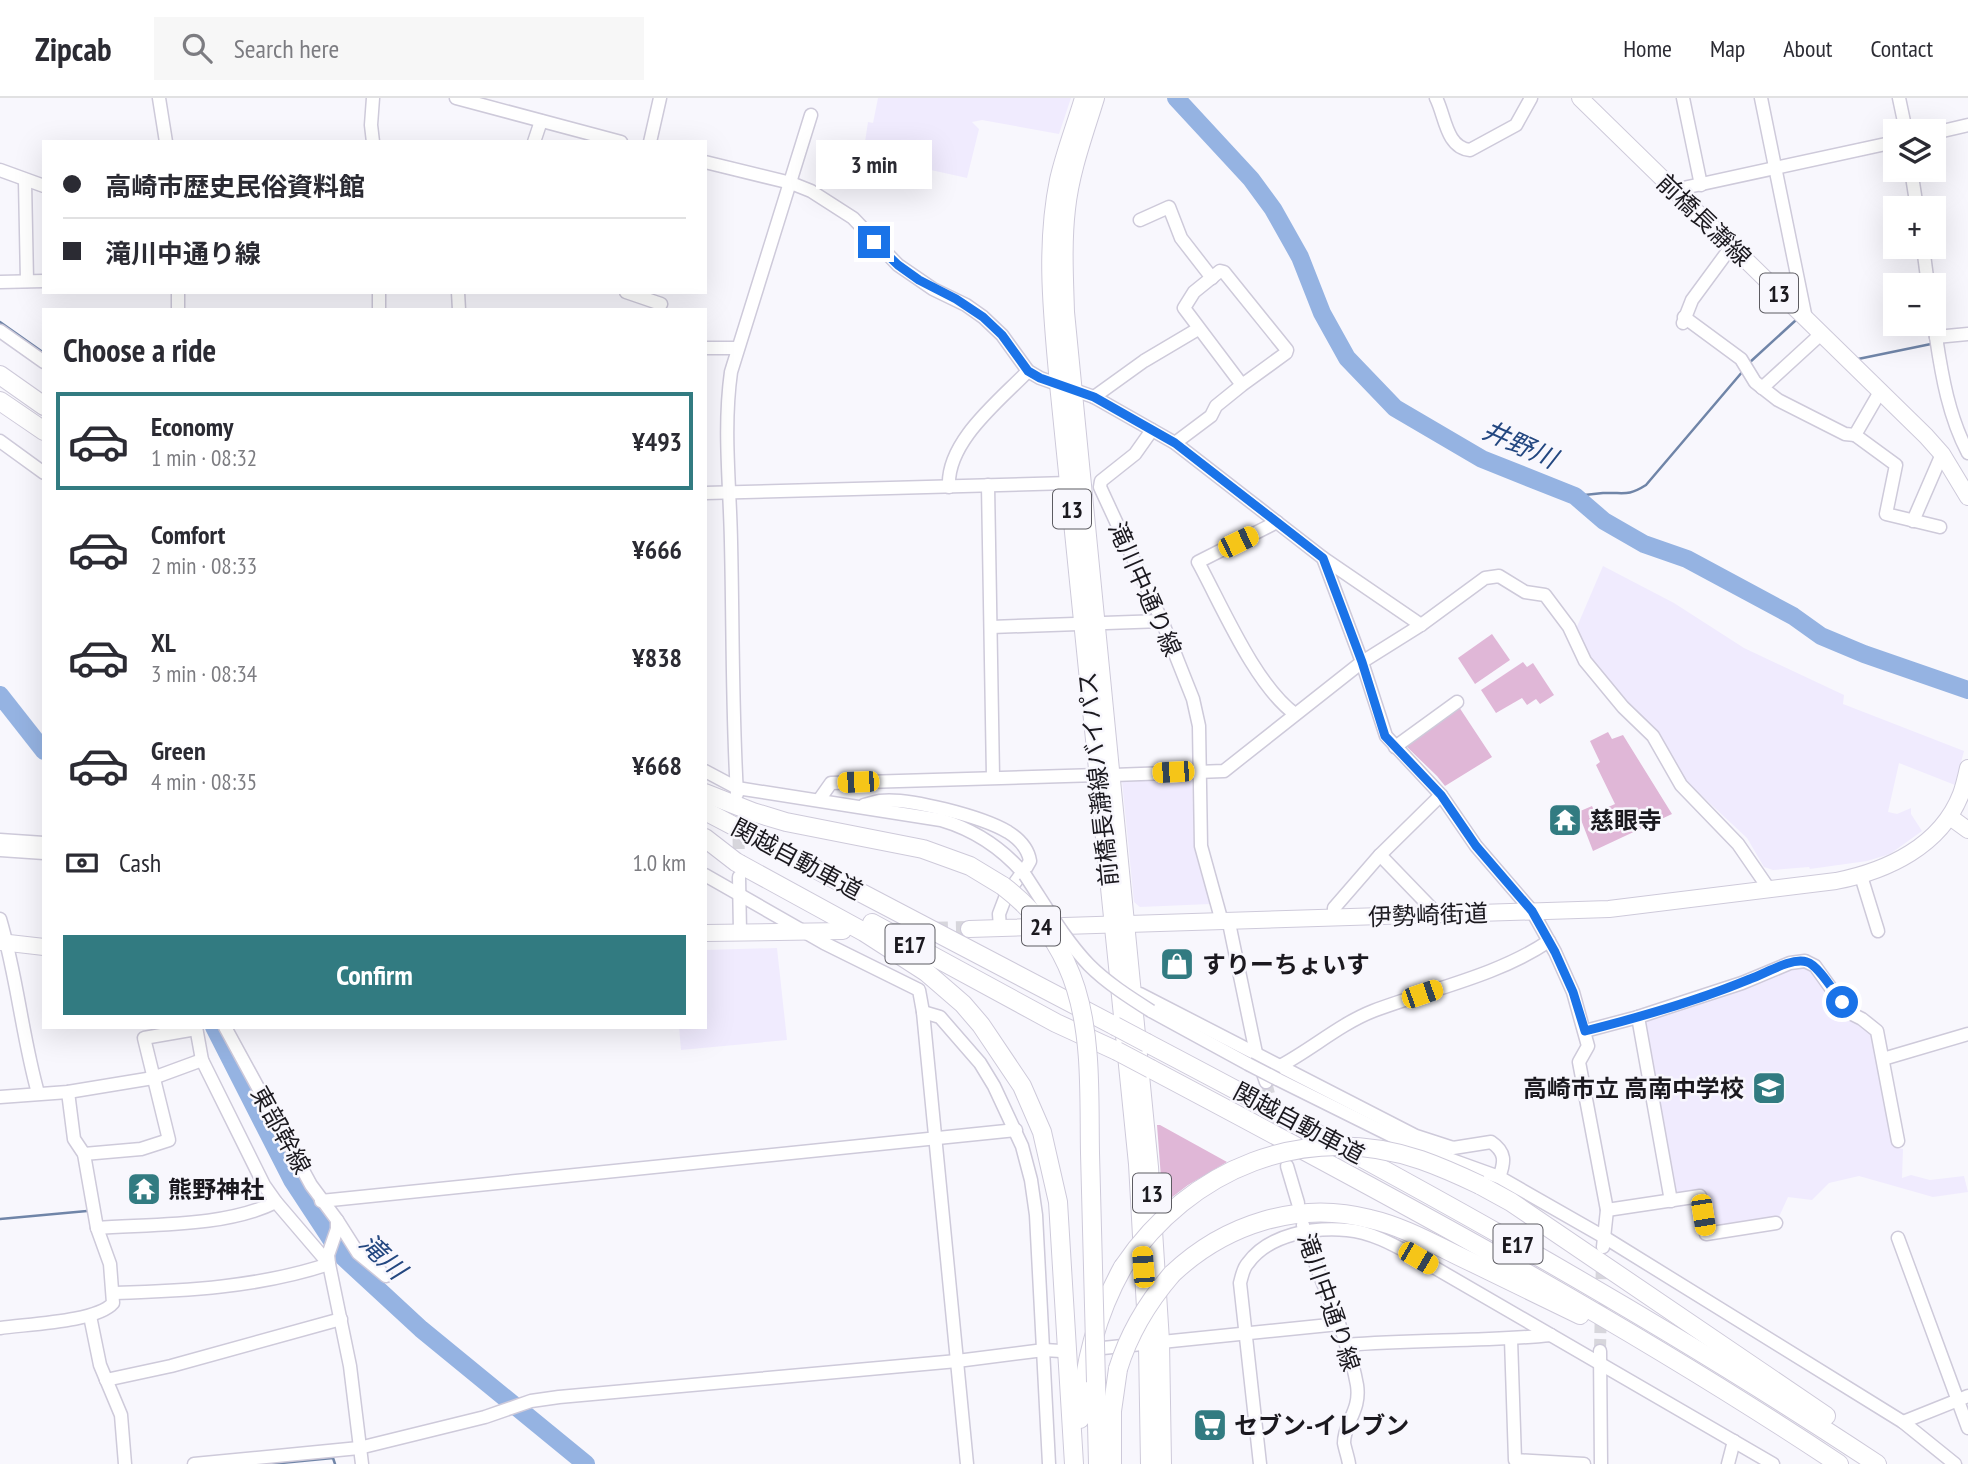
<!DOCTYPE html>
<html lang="en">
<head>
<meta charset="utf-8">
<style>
	:root { --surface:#fff; --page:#f7f7f7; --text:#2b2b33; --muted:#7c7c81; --line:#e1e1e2; --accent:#327b81 }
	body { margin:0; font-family:"PT Sans Narrow","Noto Sans JP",sans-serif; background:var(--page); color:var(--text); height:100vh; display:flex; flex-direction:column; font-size:26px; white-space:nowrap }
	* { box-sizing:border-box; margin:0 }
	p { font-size:23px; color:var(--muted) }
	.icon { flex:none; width:38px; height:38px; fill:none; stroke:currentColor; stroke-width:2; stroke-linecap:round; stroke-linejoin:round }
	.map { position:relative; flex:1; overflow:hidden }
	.side { position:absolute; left:42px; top:210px; width:665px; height:721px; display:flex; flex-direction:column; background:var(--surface); border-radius:0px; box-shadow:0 7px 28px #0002 }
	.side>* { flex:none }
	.hud { position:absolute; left:42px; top:42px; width:665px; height:154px; border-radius:0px; box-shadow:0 7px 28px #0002; display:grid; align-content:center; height:154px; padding:0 21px; background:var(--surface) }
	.fabs { position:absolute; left:1883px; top:21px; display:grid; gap:14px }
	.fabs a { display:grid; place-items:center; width:63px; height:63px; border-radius:0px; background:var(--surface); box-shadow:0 7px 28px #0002; font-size:35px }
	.end { position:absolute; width:32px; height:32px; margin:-16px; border:9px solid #1a73e8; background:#fff; box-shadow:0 0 0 4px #fff }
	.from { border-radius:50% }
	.bubble { position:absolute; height:49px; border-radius:0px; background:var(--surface); box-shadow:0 7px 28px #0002; font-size:23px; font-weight:700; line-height:49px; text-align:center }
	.car { position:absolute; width:21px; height:42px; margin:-21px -10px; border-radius:9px; box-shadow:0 0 5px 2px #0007; background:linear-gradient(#f5c518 24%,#345 0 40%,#f5c518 0 76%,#345 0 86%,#f5c518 0) }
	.hud b { display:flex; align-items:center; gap:24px; height:66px; font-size:26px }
	.hud b+b { border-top:2px solid var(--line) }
	.hud i { width:18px; height:18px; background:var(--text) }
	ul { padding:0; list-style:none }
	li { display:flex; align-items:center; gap:21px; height:98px; margin:0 14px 10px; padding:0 7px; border:4px solid transparent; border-radius:0px }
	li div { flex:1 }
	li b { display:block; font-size:26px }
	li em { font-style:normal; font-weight:700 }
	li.selected { border-color:var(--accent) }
	li>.icon { width:63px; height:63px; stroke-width:1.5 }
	h2 { padding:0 21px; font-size:32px; line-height:84px }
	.pay { display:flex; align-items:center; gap:18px; height:77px; padding:0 21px; font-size:26px }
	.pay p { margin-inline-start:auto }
	.action { display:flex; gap:14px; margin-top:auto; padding:14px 21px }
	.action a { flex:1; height:80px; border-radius:0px; background:var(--accent); color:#fff; font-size:28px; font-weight:700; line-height:80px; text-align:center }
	header { display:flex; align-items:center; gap:42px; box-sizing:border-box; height:98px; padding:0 35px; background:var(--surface); border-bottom:2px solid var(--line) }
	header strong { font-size:33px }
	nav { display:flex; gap:38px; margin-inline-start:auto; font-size:24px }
	.search { width:490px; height:63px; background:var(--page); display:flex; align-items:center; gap:18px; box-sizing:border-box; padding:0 24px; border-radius:0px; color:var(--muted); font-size:26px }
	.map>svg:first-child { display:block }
</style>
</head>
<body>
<header>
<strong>Zipcab</strong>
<div class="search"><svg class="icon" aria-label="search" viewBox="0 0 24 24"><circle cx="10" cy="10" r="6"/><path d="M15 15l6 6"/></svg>Search here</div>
<nav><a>Home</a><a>Map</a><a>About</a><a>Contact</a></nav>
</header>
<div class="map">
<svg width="1968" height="1366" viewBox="0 0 1968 1366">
	<rect width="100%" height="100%" fill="#f8f7fd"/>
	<g fill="#f0ebfe">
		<path d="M878,0H1071L1059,36L982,22L972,24L979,31L967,80L863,57L868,24L873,25Z"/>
		<path d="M1603,468L1674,505L1744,550L1844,597L1843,606L1964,653L1955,687L1899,665L1888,714L1897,716L1911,710V716L1922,733L1890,756L1867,763L1810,771L1809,769L1773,772L1764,769L1747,740L1686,683L1627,605L1590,562L1576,531Z"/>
		<path d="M1192,678L1194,745L1210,806L1140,809L1134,804L1122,683L1125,679Z"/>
		<path d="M777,850L787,942L681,952L679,929H705V852Z"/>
		<path d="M1797,868H1805L1811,873L1844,918L1871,932L1895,1049L1903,1051L1902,1080L1911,1077L1930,1082L1964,1078L1968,1094L1933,1099L1859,1078L1829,1085L1812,1102L1788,1099L1778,1121L1712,1133L1703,1094L1677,1097L1672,1094L1644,928L1649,921L1730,895Z"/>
	</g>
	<g fill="#e0b7d7">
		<path d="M1492,536L1510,562L1475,586L1458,560Z"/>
		<path d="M1523,564L1527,569L1533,565L1554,597L1540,606L1536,601L1527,607L1522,600L1496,615L1481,592Z"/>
		<path d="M1459,609L1492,659L1445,688L1437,678L1406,648Z"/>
		<path d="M1608,634L1612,641L1623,637L1672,716L1593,753L1578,714L1592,708L1595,715L1615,706L1596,667L1600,664L1590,643Z"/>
		<path d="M1157,1027H1160L1227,1064L1188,1087L1163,1106Z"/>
	</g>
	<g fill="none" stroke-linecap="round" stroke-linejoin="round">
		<g stroke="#7085a8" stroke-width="2.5">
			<path d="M0,224L44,255"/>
			<path d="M1858,261L1931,246"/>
			<path d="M1749,265L1796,222"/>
			<path d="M1575,398C1584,397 1594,396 1603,395C1624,394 1627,399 1646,387L1743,273"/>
			<path d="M0,1121L87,1113"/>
			<path d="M271,1366L333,1360L335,1366"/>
		</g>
		<g stroke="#95b3e2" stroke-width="18">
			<path d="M1176,0L1251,81L1273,111L1300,159L1322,215L1347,260L1395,310L1482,361L1575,398L1604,423L1644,446L1687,461L1793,518L1821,538L1864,556L1968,592"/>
			<path d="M0,597L44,653"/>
			<path d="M214,929L292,1082L342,1158L421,1231L586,1366"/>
		</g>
		<g stroke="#d7d6dc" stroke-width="12" stroke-dasharray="12 6" stroke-linecap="butt">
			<path d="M738,703L739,769"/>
			<path d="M1266,984L1281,1044"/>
			<path d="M1600,1253L1602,1160"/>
		</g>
		<path stroke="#d7d6dc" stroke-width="16" stroke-dasharray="16 8" stroke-linecap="butt" d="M884,833L969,831"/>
		<g stroke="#cecada" stroke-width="15">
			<g id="minor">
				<path d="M159,0L166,44"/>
				<path d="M373,0L371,27L373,44"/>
				<path d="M456,0L621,44"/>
				<path d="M1436,0C1445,17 1446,50 1470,52L1516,27L1531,0"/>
				<path d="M1683,0L1701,87"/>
				<path d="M1761,0L1806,221"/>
				<path d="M1899,0L1906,33"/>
				<path d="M1934,35L1968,27"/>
				<path d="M534,44L541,23"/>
				<path d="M650,44L660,0"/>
				<path d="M705,64L791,85L811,93L853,120L898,167L933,191L966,207L983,219L1002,237L1028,273L1040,280L1094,299L1175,345L1323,460L1362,564L1386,638L1441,697L1476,748L1532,813L1555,854L1573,894L1588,948L1579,964L1607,1112L1603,1149"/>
				<path d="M0,72L44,88"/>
				<path d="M1911,72L1917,110"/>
				<path d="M25,83L27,183"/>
				<path d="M1674,92L1895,44"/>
				<path d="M1140,122L1169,109L1181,140L1212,180"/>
				<path d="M1923,149L1928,187"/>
				<path d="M0,184L44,183"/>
				<path d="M178,194V212"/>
				<path d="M379,194V212"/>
				<path d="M458,194L459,212"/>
				<path d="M626,194L661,206"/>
				<path d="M1684,219L1741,261L1755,284L1778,302L1845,336L1855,337L1881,292"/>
				<path d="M1683,225L1692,202L1731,149"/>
				<path d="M1934,226L1936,239L1968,236"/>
				<path d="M0,233L44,264"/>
				<path d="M1936,239C1942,279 1949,319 1968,355"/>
				<path d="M705,250H738"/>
				<path d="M1762,290L1821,236"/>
				<path d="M1094,299L1144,263L1198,231"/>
				<path d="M1152,332L1135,356L1101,383L1100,389L1162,523L1193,601L1199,628L1201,748L1222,824"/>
				<path d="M1855,337L1896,367L1886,416L1940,429"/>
				<path d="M0,343L44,375"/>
				<path d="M1175,345L1211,318L1216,308L1242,287L1286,255L1287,252L1224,174L1220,173L1194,194L1184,210L1242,287"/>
				<path d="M988,387L993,679"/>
				<path d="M949,389C946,344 999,303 1028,273"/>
				<path d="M705,395L1069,385"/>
				<path d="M1913,423L1942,356"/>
				<path d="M1277,424L1198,464C1222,508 1255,587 1295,616"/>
				<path d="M1323,460L1421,527"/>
				<path d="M991,529L1162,523"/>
				<path d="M1395,649L1457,604"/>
				<path d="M705,673L737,690L941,722C975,732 1002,750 1025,777"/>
				<path d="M1113,677L1224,673L1362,564L1421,527L1485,480L1499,478L1525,494L1545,497L1569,529L1585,563L1623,609L1653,638L1681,687L1738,746L1769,791"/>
				<path d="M737,696C732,612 733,528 731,444C730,387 723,331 731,274L811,17"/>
				<path d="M819,702L831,685L1098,677"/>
				<path d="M864,707C869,706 874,704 880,703C908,699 983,719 1008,734C1019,741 1028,750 1030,763L1026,770"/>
				<path d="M0,742L44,745"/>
				<path d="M0,752L44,755"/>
				<path d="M1380,757L1438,817"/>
				<path d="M705,777L824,845L919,892L923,914L967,1366"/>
				<path d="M1861,778L1878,833"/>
				<path d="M739,779L740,834"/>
				<path d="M1014,786L1019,779"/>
				<path d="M1334,820V810L1380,757L1441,697"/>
				<path d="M0,821C17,878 22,938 38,995"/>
				<path d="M1229,825L1256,955L1266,984"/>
				<path d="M1000,829L999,816L1007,795"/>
				<path d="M1140,896L1416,1038L1453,1050L1491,1044C1506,1054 1505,1064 1499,1079"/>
				<path d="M1151,913L1248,966"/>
				<path d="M923,914L940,919L980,965L994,988L1022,1048L1031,1082L1036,1117L1049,1366"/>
				<path d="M1638,919L1671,1103"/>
				<path d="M225,929L311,1087L337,1122V1131L328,1157L329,1166L350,1268L362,1366"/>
				<path d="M1585,933L1638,919L1742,885L1790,865L1805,863L1815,868L1848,914L1862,921L1877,933L1898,1043"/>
				<path d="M1883,961L1968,936"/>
				<path d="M1280,968C1312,951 1340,926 1373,913C1431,891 1497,878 1549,843"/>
				<path d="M1277,981L1410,1047L1499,1079L1604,1139L1903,1324L1955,1366"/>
				<path d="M0,999L68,994L153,980L202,962"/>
				<path d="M84,1056L141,1051L169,1042L144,940L196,931"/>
				<path d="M1287,1068L1298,1105"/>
				<path d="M321,1103L1016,1032"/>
				<path d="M1607,1112L1700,1098L1706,1136L1776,1125"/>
				<path d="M337,1122L358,1155L386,1178"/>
				<path d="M1303,1127C1317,1182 1347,1231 1357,1287C1361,1313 1344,1324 1344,1345C1345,1351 1348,1359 1349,1366"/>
				<path d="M97,1130C153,1126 226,1129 276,1104"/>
				<path d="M1898,1140L1968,1330"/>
				<path d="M114,1195C186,1193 260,1189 329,1166L276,1104L264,1087L202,962L196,929"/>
				<path d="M90,1218L100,1267L121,1317L125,1366"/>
				<path d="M0,1230C26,1226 97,1224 113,1205L110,1166L97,1130L84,1056L74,1041L68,994"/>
				<path d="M1511,1241L1515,1362L1584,1366"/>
				<path d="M1346,1247C1415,1241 1483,1244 1551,1237"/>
				<path d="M1093,1251L1339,1226"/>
				<path d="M1600,1253L1601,1366"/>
				<path d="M106,1282L171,1268L341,1221"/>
				<path d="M1903,1324L1968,1298"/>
				<path d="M194,1366L359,1350L485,1319L531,1303L559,1299L957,1263L1044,1252L1061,1253"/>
				<path d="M1260,1366L1240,1185C1242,1178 1243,1170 1248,1165C1269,1136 1314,1129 1347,1132C1372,1134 1396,1148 1418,1160L1773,1366"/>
				<path d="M1728,1366L1734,1343"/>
			</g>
		</g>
		<g stroke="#cecada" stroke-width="18">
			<g id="major">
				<path d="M1083,0C1075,27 1064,55 1058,82C1044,150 1052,218 1058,286L1137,1066L1147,1246L1149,1366"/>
				<path d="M1096,0C1085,36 1071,73 1067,111C1063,145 1065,180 1066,214L1150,1069L1161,1243L1163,1366"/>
				<path d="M1580,0L1926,338L1942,356L1968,399"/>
				<path d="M1950,719L1968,732"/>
				<path d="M969,831L1609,811L1836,783C1887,773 1941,748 1961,696C1964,688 1966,679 1968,670"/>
				<path d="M705,835L843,833"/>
				<path d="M0,844L44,849"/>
			</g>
		</g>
		<g stroke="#cecada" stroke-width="20">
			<g id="highway">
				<path d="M0,277L44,308"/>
				<path d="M0,303L44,333"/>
				<path d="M705,695L753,714L786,724L923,751L970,768L1003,788"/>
				<path d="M705,713L1115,928"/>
				<path d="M705,740L736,764L864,834L926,874L963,906L981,927L1022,988L1042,1034L1058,1104L1074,1366"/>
				<path d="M872,825L1056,925L1117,953"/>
				<path d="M1147,945C1396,1076 1643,1211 1877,1366"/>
				<path d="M1151,971C1385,1095 1618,1219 1839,1366"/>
				<path d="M1480,1087L1511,1104L1826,1318"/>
				<path d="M1172,1176C1225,1126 1299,1102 1370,1121C1405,1129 1437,1148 1469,1163C1506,1181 1543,1199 1580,1217"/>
				<path d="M1096,1284L1098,1366"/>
				<path d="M1080,1321C1084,1266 1096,1217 1123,1169"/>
				<path d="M1112,1366V1313L1118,1271"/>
			</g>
		</g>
		<use href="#minor" stroke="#fff" stroke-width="12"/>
		<use href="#major" stroke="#fff" stroke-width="16"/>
		<use href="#highway" stroke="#fff" stroke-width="18"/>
		<g stroke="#cecada" stroke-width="15" stroke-linecap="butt">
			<g id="minor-bridge">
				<path d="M1025,777C1045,807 1064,841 1089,867C1107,885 1129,899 1151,913"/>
				<path d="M1248,966L1277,981"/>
			</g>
		</g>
		<g stroke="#cecada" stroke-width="20" stroke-linecap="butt">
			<g id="highway-bridge">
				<path d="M1003,788C1037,814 1063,849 1076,891C1092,943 1089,1000 1090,1055C1092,1131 1094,1208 1096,1284"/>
				<path d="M1115,928L1147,945"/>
				<path d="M1117,953L1151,971"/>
				<path d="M1123,1169C1190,1070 1304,1023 1421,1062C1441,1069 1461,1078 1480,1087"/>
				<path d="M1118,1271C1129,1235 1147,1205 1172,1176"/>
			</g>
		</g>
		<use href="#minor-bridge" stroke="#fff" stroke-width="12"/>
		<use href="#highway-bridge" stroke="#fff" stroke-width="18"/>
	</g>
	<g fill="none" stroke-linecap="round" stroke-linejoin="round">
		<path stroke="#1a73e8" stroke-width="9" d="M874,144L898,167L919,182L956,201L983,219L1002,237L1028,273L1040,280L1094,299L1175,345L1323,460L1362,564L1385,638L1441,697L1476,748L1532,813L1555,854L1573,894L1585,933C1641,919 1697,903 1750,881C1765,876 1791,859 1807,864C1818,867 1834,894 1842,904"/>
	</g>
	<defs>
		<g id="temple-square" transform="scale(1.75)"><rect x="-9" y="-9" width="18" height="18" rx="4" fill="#327b81" stroke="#f8f7fd"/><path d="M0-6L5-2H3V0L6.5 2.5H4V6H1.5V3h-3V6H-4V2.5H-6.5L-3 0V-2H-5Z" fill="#fff"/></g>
		<g id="shop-square" transform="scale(1.75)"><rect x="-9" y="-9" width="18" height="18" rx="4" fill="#327b81" stroke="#f8f7fd"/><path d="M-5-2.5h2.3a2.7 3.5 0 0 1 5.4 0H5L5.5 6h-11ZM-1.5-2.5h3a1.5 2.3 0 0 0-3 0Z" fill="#fff"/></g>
		<g id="school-square" transform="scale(1.75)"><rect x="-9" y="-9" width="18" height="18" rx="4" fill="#327b81" stroke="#f8f7fd"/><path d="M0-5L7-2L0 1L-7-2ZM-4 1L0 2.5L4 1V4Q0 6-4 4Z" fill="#fff"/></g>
		<g id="supermarket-square" transform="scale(1.75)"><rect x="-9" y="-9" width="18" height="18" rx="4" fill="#327b81" stroke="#f8f7fd"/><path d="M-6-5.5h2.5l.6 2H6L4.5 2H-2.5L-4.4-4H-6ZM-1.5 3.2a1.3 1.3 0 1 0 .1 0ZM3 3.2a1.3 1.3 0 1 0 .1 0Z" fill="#fff"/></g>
	</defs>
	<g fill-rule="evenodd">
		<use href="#temple-square" x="1565" y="722"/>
		<use href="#shop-square" x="1177" y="866"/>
		<use href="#school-square" x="1769" y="990"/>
		<use href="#temple-square" x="144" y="1091"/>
		<use href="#supermarket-square" x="1210" y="1327"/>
	</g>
	<g text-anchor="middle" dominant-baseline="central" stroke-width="5" stroke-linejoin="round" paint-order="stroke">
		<g fill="#f8f7fd" stroke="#5d5c62" stroke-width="2">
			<rect x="1760" y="175.5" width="38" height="39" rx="5"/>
			<rect x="1053" y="391.5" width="38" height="39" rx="5"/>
			<rect x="1022" y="808.5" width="38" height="39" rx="5"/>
			<rect x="885.5" y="826.5" width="49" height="39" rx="5"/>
			<rect x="1133" y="1075.5" width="38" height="39" rx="5"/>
			<rect x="1493.5" y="1126.5" width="49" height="39" rx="5"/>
		</g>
		<g font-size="23" font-weight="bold" fill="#1b191f">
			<text x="1779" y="195">13</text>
			<text x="1072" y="411">13</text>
			<text x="1041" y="828">24</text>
			<text x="910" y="846">E17</text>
			<text x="1152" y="1095">13</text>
			<text x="1518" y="1146">E17</text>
		</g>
		<g font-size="24" fill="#1b191f" stroke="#f8f7fd">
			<text transform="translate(1704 122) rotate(44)">前橋長瀞線</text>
			<text transform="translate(1145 491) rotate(66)">滝川中通り線</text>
			<text transform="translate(1098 681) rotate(-96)">前橋長瀞線バイパス</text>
			<text transform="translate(797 761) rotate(28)">関越自動車道</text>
			<text transform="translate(1428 817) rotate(-2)">伊勢崎街道</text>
			<text transform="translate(1299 1025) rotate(28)">関越自動車道</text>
			<text transform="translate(281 1032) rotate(61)">東部幹線</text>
			<text transform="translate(1329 1204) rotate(71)">滝川中通り線</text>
		</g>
		<g font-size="24" font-weight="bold" fill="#1b191f" stroke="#f8f7fd" text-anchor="start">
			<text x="1590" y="722">慈眼寺</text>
			<text x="1202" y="866">すりーちょいす</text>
			<text x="1744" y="990" text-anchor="end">高崎市立 高南中学校</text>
			<text x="168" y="1091">熊野神社</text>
			<text x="1234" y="1327">セブン-イレブン</text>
		</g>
		<g font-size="26" font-style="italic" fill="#234780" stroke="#f8f7fd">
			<text transform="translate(1520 346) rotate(24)">井野川</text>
			<text transform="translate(383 1158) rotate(44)">滝川</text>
		</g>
	</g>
</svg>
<div class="fabs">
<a><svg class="icon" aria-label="layers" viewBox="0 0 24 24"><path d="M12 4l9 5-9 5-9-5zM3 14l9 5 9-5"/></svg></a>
<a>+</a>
<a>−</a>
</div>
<i class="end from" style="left:1842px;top:904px"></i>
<i class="end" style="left:874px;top:144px"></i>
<div class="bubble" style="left:816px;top:42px;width:116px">3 min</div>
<i class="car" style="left:1238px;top:444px;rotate:64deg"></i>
<i class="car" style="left:1173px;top:674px;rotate:267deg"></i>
<i class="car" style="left:858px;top:684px;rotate:268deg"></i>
<i class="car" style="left:1422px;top:896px;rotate:71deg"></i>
<i class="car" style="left:1703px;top:1117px;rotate:171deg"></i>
<i class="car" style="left:1418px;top:1160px;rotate:120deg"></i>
<i class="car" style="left:1143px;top:1169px;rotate:356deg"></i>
<div class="hud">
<b><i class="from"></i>高崎市歴史民俗資料館</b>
<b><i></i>滝川中通り線</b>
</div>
<section class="side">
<h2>Choose a ride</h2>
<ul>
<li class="selected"><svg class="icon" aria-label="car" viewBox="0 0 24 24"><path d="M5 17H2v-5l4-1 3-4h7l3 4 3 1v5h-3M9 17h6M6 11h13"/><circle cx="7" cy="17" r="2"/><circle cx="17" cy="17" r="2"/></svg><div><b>Economy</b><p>1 min · 08:32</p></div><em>¥493</em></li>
<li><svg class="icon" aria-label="car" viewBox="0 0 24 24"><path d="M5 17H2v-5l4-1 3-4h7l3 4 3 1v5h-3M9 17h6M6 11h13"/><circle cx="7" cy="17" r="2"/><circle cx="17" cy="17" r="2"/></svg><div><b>Comfort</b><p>2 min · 08:33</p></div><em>¥666</em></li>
<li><svg class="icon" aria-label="car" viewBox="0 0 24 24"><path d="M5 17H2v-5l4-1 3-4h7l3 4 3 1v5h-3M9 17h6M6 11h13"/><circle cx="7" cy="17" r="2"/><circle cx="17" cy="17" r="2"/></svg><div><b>XL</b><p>3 min · 08:34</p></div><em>¥838</em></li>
<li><svg class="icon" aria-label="car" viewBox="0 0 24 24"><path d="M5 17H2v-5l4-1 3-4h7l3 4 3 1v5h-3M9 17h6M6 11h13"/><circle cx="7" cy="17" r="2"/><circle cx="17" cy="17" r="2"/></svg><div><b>Green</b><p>4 min · 08:35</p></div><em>¥668</em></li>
</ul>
<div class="pay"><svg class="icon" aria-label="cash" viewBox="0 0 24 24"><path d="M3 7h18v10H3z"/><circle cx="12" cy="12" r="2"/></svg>Cash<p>1.0 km</p></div>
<div class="action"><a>Confirm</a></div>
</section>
</div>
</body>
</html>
